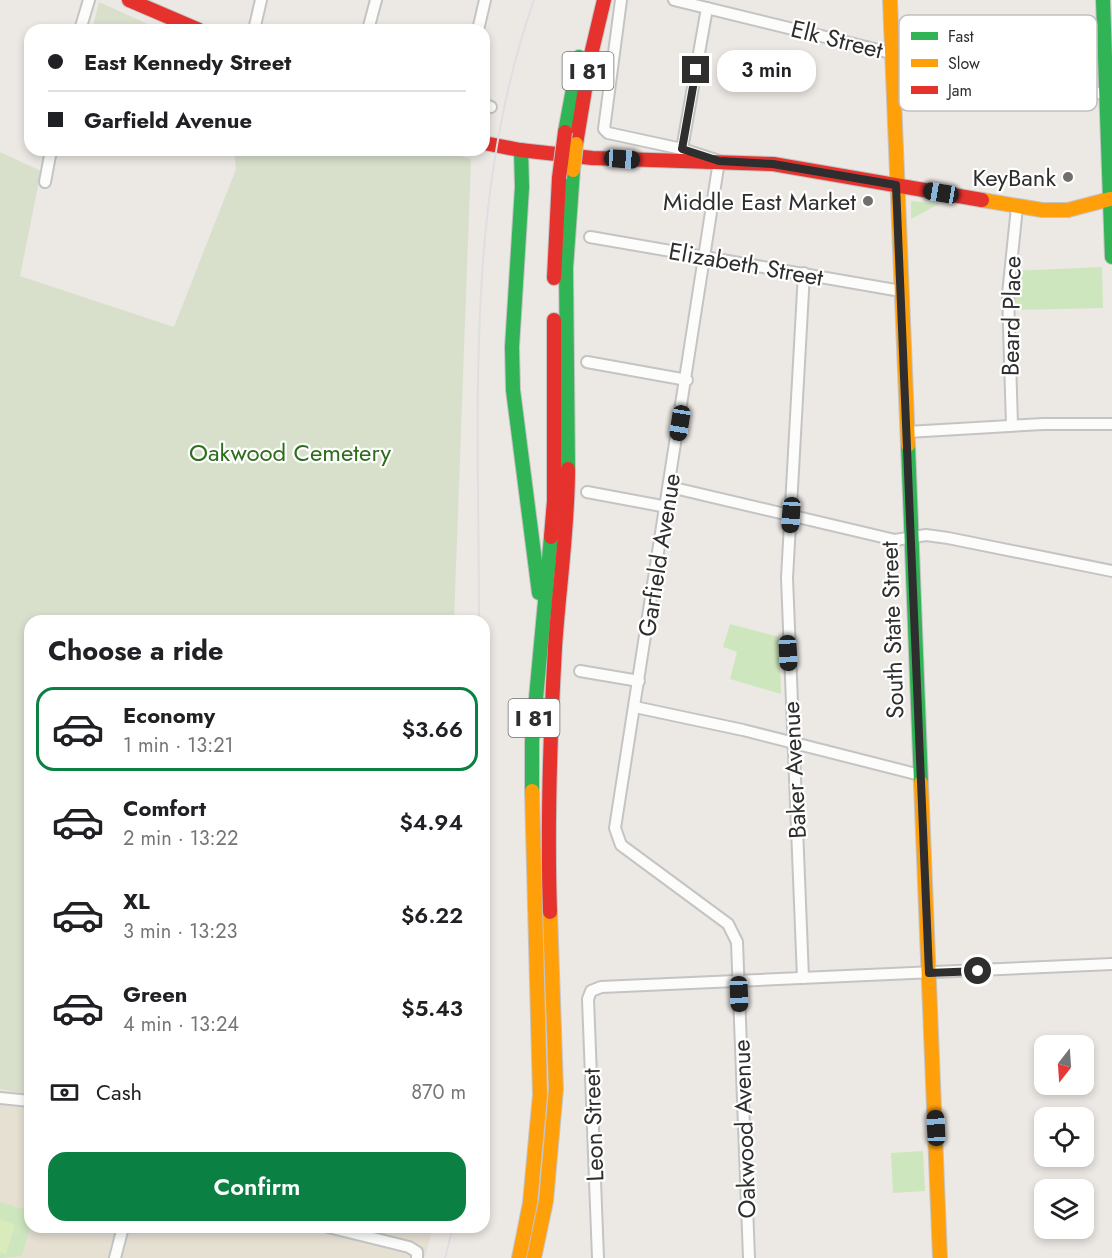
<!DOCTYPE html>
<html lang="en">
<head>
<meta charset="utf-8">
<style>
	:root { --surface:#fff; --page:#f6f6f6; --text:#202124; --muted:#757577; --line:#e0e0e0; --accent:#0b8043 }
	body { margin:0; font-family:Jost,sans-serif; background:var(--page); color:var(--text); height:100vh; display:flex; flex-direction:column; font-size:22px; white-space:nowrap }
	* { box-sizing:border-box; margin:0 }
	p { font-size:20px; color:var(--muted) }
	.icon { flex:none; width:33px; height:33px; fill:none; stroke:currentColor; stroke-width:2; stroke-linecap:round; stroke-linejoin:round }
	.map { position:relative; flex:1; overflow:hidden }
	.drawer { position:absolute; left:24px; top:615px; width:466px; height:618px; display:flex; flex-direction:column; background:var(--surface); border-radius:18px; box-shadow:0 3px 9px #0003 }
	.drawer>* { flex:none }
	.top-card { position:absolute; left:24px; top:24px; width:466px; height:132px; border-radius:18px; box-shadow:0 3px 9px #0003; display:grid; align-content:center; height:132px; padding:0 24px; background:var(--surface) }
	.needle { width:39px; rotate:197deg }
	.controls { position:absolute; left:1034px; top:1035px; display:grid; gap:12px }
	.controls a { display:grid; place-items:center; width:60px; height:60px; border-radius:12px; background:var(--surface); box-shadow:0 3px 9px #0003; font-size:30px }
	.end { position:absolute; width:27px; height:27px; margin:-14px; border:8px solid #2e2e2e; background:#fff; box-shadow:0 0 0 3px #fff }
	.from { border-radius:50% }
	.bubble { position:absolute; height:42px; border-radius:18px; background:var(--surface); box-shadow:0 3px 9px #0003; font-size:20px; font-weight:600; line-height:42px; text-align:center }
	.car { position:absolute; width:18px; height:36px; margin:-18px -9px; border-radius:8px; box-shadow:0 0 4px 2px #0007; background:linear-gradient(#222 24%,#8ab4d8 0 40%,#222 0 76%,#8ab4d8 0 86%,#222 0) }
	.top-card b { display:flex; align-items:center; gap:21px; height:57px; font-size:22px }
	.top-card b+b { border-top:2px solid var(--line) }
	.top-card i { width:15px; height:15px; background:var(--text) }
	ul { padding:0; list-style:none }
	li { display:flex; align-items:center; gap:18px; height:84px; margin:0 12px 9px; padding:0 12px; border:3px solid transparent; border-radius:18px }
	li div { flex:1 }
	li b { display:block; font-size:22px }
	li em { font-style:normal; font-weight:600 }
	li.on { border-color:var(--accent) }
	li>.icon { width:54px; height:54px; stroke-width:1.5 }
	h2 { padding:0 24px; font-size:27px; line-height:72px }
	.pay { display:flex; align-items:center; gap:15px; height:66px; padding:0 24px; font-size:22px }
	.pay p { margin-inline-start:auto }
	.cta { display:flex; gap:12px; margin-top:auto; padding:12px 24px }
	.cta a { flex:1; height:69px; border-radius:18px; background:var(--accent); color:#fff; font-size:24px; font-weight:600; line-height:69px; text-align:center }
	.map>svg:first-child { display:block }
</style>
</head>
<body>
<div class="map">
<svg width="1112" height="1258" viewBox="0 0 1112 1258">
	<rect width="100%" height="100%" fill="#ece8e4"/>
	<path fill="#e6e0d3" d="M0,1090L30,1096V1227H433L426,1254L424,1258H0Z"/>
	<g fill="#cee6be">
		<path d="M911,201L939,204L911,219Z"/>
		<path d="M1102,267L1103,308L1011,310L1012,271Z"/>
		<path d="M730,624L779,637L781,694L730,679L737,652L723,647Z"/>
		<path d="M923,1151L925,1191L893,1193L891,1153Z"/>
		<path d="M0,1202L30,1211V1227L22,1256L0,1258Z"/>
	</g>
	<g fill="#d8e0cc">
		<path d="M99,2L161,30H92Z"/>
		<path d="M234,150H441L471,159L454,621H30V1095L0,1089V152L41,171L20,276L174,327L236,169Z"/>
	</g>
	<path fill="#d9eabb" d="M0,1219L15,1225L6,1254L0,1252Z"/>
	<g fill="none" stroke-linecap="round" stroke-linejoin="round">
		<g stroke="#c5c4c5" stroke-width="14">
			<g id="street">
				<path d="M621,0L604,129L608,133L682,149L719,161L615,828L621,845L728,924L737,942L749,1258"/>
				<path d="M674,0L903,56L1058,82L1106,95"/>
				<path d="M80,30L89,0"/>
				<path d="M254,30L261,0"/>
				<path d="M368,30L376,0"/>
				<path d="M478,30L485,0"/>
				<path d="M484,104L491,107"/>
				<path d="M682,149L707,8"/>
				<path d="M45,182L51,150"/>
				<path d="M590,237L901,291"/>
				<path d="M587,362L687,380"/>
				<path d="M1012,425L1008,294L1017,207"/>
				<path d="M907,432L1043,424H1112"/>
				<path d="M670,487L895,540L926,535L948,538L1112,571"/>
				<path d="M587,492L667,507"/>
				<path d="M580,671L639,681"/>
				<path d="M635,707L743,730L920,775"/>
				<path d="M803,978L787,578L804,273"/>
				<path d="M0,1098L30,1101"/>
				<path d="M328,1227L409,1247L417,1252V1258"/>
				<path d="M115,1258L123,1227"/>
				<path d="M598,1258L588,999L591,991L601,987L1112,964"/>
			</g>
		</g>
		<g stroke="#c5c4c5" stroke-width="16">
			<g id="fast">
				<path d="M1103,0L1112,257"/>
				<path d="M565,132L579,57"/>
				<path d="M521,150L522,187L512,347L513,390L539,593"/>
				<path d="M908,445L921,783"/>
				<path d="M568,469L566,268L573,170"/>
				<path d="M532,791V741L551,537"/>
			</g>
		</g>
		<g stroke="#c5c4c5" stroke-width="16">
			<g id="slow">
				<path d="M890,0L908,445"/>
				<path d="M982,200L1042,210H1068L1110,199"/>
				<path d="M921,783L940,1258"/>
				<path d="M519,1258L530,1203L540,1095L532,791"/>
				<path d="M534,1258L546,1201L556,1089L550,912"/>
			</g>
		</g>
		<g stroke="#c5c4c5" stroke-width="16">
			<g id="jam">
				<path d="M129,0L199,30"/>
				<path d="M484,143L520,150L592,158L773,164L982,200"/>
				<path d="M576,144L590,59L604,0"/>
				<path d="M554,278L559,178"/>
				<path d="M551,537L554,501V320"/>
				<path d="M550,912C547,824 550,736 555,647C559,587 568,529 568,469"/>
			</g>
		</g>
		<use href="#street" stroke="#fcfcfb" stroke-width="10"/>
		<use href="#fast" stroke="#30b455" stroke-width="14"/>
		<use href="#slow" stroke="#ff9f0a" stroke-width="14"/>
		<use href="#jam" stroke="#e5322d" stroke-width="14"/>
		<g stroke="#dfdfe1" stroke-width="2">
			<path d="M479,621C479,414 464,198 534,0"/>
			<path d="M445,1258L453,1227"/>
		</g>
		<g stroke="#c6c5c4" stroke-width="16" stroke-linecap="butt">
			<path id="slow-bridge" d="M573,170L576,144"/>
		</g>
		<g stroke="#c6c5c4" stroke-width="16" stroke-linecap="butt">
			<path id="jam-bridge" d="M559,178L565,132"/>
		</g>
		<use href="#slow-bridge" stroke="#ff9f0a" stroke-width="14"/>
		<use href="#jam-bridge" stroke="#e5322d" stroke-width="14"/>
	</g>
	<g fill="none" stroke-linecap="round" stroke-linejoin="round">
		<path stroke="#2e2e2e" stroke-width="8" d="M696,70L682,149L719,161L773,164L896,185L929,973L978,971"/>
	</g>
	<g fill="#706f6e" stroke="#fff" stroke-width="2">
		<circle cx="1068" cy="177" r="6"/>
		<circle cx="868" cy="201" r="6"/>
	</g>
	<g text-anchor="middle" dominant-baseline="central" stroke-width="4.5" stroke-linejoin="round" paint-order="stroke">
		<g fill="#fff" stroke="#6d6d6d" stroke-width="1.5">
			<rect x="562.5" y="52" width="51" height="38" rx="4.5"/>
			<rect x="508.5" y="699" width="51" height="38" rx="4.5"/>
		</g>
		<g font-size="22" font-weight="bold" fill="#2e2e2e">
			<text x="588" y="71">I 81</text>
			<text x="534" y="718">I 81</text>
		</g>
		<g font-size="24" fill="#2e2e2e" stroke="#fff">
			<text transform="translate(837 39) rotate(14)">Elk Street</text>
			<text transform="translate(746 264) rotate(10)">Elizabeth Street</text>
			<text transform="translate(1011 316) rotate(-89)">Beard Place</text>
			<text transform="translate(659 555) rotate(-81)">Garfield Avenue</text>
			<text transform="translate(892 630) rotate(-92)">South State Street</text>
			<text transform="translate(794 770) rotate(-93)">Baker Avenue</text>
			<text transform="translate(593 1125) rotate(-92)">Leon Street</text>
			<text transform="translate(744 1129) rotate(-92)">Oakwood Avenue</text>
		</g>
		<g font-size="24" fill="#2e2e2e" stroke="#fff" text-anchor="end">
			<text x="1056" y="177">KeyBank</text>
			<text x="856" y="201">Middle East Market</text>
		</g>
		<g font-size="24" fill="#2c6e1b" stroke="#fff">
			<text x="290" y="452">Oakwood Cemetery</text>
		</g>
	</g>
	<rect x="899" y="15" width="198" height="96" rx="9" fill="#fff" stroke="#c0c0c0" stroke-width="1.5"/>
	<rect x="911" y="32" width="27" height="8" fill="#30b455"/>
	<rect x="911" y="59" width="27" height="8" fill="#ff9f0a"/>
	<rect x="911" y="86" width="27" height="8" fill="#e5322d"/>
	<g font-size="16" fill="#2e2e2e">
		<text x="948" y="42">Fast</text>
		<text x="948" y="69">Slow</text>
		<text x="948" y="96">Jam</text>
	</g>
</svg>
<div class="controls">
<a><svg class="needle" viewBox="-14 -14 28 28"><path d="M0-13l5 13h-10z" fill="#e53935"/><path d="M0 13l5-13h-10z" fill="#757577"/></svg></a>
<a><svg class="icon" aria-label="locate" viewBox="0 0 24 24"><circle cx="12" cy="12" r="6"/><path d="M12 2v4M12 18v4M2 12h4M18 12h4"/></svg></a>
<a><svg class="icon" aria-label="layers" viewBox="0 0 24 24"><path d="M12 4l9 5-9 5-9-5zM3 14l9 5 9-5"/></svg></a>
</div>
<i class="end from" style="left:978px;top:971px"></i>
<i class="end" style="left:696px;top:70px"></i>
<div class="bubble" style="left:717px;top:50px;width:99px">3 min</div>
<i class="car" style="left:622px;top:159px;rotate:94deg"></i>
<i class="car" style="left:941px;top:193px;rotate:280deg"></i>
<i class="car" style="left:680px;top:423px;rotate:189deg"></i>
<i class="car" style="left:791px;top:515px;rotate:184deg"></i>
<i class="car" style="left:788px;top:653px;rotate:177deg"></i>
<i class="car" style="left:739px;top:994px;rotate:178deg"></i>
<i class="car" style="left:936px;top:1128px;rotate:357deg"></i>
<div class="top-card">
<b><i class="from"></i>East Kennedy Street</b>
<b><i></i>Garfield Avenue</b>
</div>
<section class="drawer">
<h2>Choose a ride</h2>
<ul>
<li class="on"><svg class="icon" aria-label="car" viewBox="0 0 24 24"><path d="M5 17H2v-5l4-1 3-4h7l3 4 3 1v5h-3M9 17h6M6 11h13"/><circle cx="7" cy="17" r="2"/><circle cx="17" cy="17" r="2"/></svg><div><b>Economy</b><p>1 min · 13:21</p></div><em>$3.66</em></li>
<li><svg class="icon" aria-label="car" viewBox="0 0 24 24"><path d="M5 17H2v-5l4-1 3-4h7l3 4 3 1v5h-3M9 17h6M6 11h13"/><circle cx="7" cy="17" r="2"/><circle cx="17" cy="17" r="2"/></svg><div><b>Comfort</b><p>2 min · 13:22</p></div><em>$4.94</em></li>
<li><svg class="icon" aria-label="car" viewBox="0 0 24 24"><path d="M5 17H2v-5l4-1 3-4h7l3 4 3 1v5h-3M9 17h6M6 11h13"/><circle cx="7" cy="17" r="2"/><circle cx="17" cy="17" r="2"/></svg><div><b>XL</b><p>3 min · 13:23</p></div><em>$6.22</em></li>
<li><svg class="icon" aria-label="car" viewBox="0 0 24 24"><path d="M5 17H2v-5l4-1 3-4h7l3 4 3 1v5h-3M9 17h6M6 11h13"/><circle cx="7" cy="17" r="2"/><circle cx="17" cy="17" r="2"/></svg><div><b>Green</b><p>4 min · 13:24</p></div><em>$5.43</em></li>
</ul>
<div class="pay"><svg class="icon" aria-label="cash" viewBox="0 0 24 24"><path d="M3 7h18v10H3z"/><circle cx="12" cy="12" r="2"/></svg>Cash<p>870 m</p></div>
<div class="cta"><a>Confirm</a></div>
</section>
</div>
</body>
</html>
